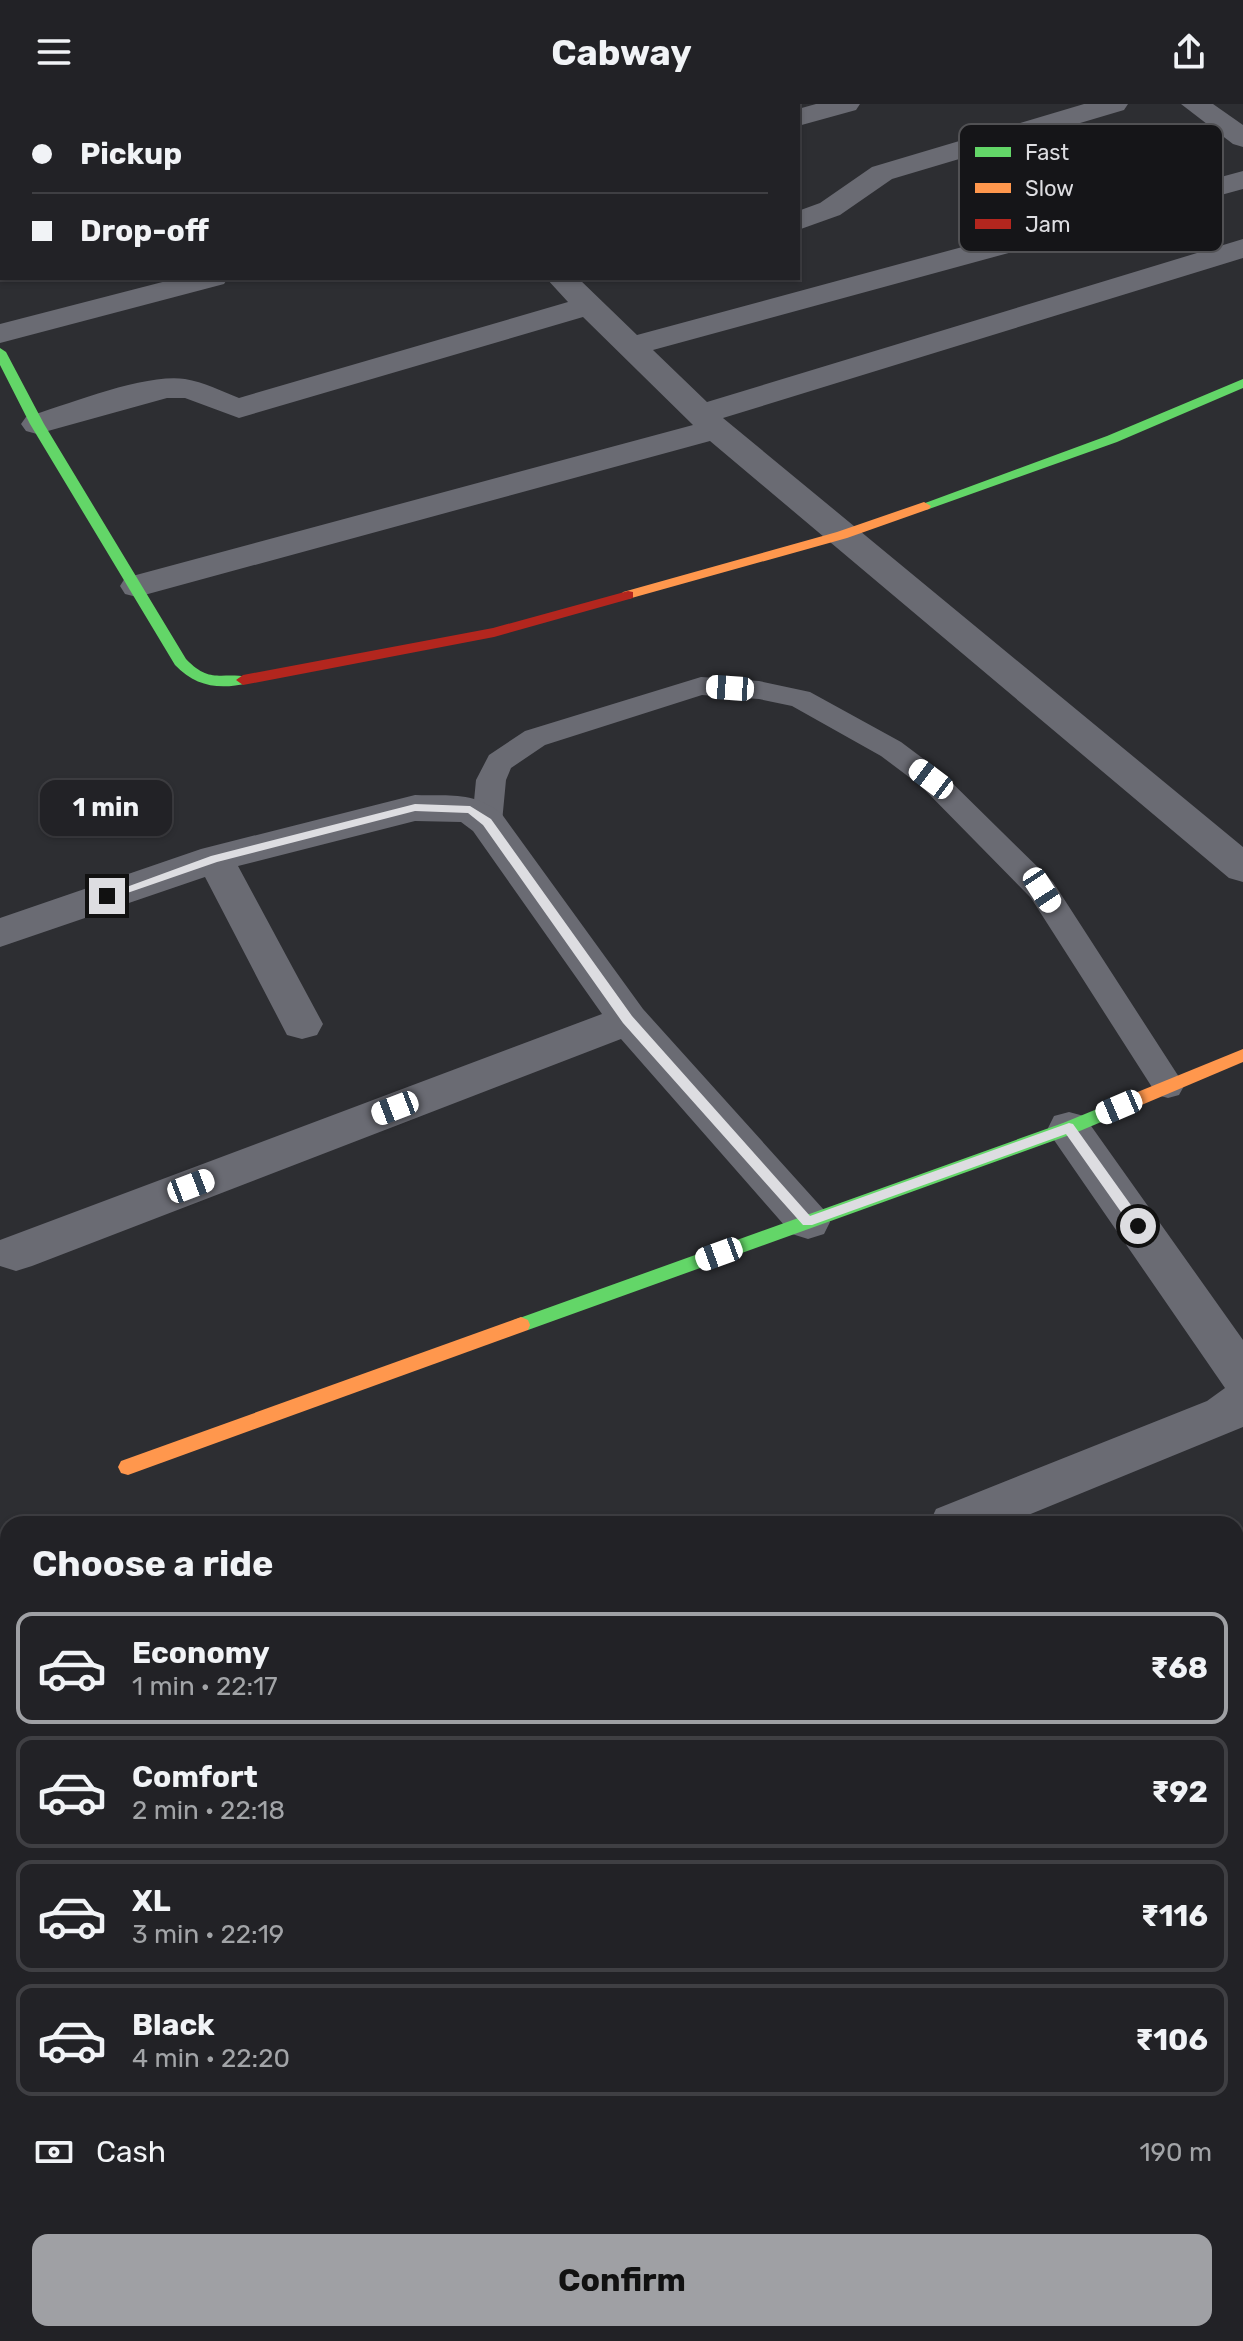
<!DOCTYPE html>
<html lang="en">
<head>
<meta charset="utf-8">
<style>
	:root { --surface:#222226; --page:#2e2f32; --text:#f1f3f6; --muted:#a2a4a7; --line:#3f3f43; --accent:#9fa0a4 }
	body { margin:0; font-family:Rubik,sans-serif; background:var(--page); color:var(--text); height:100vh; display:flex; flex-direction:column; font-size:30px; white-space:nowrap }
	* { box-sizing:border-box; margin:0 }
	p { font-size:26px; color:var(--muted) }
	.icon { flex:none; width:44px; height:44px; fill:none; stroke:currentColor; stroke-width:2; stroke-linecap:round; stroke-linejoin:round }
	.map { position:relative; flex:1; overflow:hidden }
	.drawer { position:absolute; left:0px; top:1412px; width:1244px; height:826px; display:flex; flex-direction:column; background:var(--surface); border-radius:24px 24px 0 0; box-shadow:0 2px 6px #0004,0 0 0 2px var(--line) }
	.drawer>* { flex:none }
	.banner { position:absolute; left:0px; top:0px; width:800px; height:176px; box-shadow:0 2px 6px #0004,0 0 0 2px var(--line); display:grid; align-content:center; height:176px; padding:0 32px; background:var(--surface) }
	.end { position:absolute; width:36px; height:36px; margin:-18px; border:10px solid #dddde1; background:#111; box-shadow:0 0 0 4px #111 }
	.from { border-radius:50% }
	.bubble { position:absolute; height:56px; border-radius:16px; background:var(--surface); box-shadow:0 2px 6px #0004,0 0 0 2px var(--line); font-size:26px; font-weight:700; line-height:56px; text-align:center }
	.car { position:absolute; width:24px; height:48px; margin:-24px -12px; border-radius:10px; box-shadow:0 0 6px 2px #0007; background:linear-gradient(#fff 24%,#345 0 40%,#fff 0 76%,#345 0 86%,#fff 0) }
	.banner b { display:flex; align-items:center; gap:28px; height:76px; font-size:30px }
	.banner b+b { border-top:2px solid var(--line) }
	.banner i { width:20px; height:20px; background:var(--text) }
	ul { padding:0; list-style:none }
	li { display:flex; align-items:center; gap:24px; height:112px; margin:0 16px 12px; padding:0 16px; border:4px solid var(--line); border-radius:16px }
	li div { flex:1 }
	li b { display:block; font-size:30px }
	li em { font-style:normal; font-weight:700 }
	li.active { border-color:var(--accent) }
	li>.icon { width:72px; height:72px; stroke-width:1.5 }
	h2 { padding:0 32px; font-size:36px; line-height:96px }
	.pay { display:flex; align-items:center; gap:20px; height:88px; padding:0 32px; font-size:30px }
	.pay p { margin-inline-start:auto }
	.cta { display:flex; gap:16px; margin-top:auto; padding:16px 32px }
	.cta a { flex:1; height:92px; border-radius:16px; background:var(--accent); color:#111; font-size:32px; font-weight:700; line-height:92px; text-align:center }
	header { display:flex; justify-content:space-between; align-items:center; height:104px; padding:0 32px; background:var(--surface); font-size:36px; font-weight:700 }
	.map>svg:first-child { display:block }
</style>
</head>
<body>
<header><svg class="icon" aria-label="menu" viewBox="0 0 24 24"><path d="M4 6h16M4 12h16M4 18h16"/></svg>Cabway<svg class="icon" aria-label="share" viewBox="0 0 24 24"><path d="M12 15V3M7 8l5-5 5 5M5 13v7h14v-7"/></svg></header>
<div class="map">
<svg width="1243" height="2237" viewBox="0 0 1243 2237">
	<rect width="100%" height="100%" fill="#2d2e32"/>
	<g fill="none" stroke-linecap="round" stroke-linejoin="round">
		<path fill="#6a6b73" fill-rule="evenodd" d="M701,573L759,577L810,588L901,638L941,668L1053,778L1179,973L1184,982L1179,991L1168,994L1157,991L1031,794L921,682L881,652L792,602L759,595L702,591L545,641L511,664L506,676L502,718L497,725L487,728L477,725L472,718L476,676L489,651L525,627Z"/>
		<g fill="#6a6b73" fill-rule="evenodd">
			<path d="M290,0H325L289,2Z"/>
			<path d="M375,0H407L375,2Z"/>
			<path d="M816,0H860L856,6L798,22V5Z"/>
			<path d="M1084,0H1128L1124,6L892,75L840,111L798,126V107L820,99L872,63Z"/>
			<path d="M1181,0H1213L1243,21V43L1233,40Z"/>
			<path d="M1243,67V85L653,246L707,298L1243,135V154L723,314L1243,743V778L1229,774L710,337L137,493L125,490L120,482L125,474L693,321L583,213L239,314L185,294H167L37,330L26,327L21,320L26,313C67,301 144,269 185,275C204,278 221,287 239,294L568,198L546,174H578L637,231Z"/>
			<rect x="0" y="69" width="2" height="18"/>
			<path d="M178,174H228L224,180L0,239V220Z"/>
			<path d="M415,691C449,692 472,687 501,709L643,905L824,1106L830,1118L824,1130L808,1135L792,1130L621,935L32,1162L16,1167L0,1162V1136L602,910L473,727L461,718L415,717L238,762L323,920L317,931L302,935L287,931L205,773L0,843V814L201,745Z"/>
			<path d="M1069,1008L1084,1012L1243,1236V1323L1006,1420H929L936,1405L1207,1297L1225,1284L1054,1036L1048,1024L1054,1012Z"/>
			<path d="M8,1721V1771L0,1773V1723Z"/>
			<path d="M1243,1740V1791L1236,1793V1742Z"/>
			<path d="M358,2230H427L424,2237H355Z"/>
		</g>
		<g fill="#63d668" fill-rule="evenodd">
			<path d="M0,244L6,248L44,320L186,555C210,580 220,568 248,573V579C220,586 196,583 175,561L30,320L0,261Z"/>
			<path d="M1243,275V284L1117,338L929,405L924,406L917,402L1107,332Z"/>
			<path d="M1119,996L1125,998L1128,1003L1125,1008L1075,1029L528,1226H514L512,1221L514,1216L1063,1019Z"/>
		</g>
		<g fill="#ff974d" fill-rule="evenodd">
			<path d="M924,398L931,402L929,405L847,434L628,495L621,491L623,488L837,428Z"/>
			<path d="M1243,945V958L1125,1008H1113L1110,1003L1113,998Z"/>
			<path d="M521,1213L528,1216L530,1221L528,1226L128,1371L121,1369L118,1363L121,1357Z"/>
		</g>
		<path fill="#b3261e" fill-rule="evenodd" d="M628,487L633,488V494L494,533L243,581L236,576L243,571L493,524Z"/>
	</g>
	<path fill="#dddde1" d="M415,700L470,702L491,715L632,912L810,1112L1069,1019L1073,1020L1143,1118V1125H1133L1066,1030L812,1121H803L623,919L483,721L468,709L415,707L217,758L107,796L102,792L211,752Z"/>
	<rect x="959" y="20" width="264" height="128" rx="12" fill="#151518" stroke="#515154" stroke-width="2"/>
	<rect x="975" y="43" width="36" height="10" fill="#63d668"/>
	<rect x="975" y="79" width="36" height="10" fill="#ff974d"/>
	<rect x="975" y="115" width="36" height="10" fill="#b3261e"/>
	<g font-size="22" fill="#dddde1">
		<text x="1025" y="56">Fast</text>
		<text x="1025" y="92">Slow</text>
		<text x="1025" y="128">Jam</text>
	</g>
</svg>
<i class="end from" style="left:1138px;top:1122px"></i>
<i class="end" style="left:107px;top:792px"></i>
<div class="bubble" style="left:40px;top:676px;width:132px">1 min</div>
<i class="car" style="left:730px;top:584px;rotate:274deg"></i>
<i class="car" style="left:931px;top:675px;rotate:307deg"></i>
<i class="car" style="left:1042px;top:786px;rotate:147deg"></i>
<i class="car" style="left:1119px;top:1003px;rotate:247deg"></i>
<i class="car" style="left:395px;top:1004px;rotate:249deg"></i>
<i class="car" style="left:191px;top:1082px;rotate:69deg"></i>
<i class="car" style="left:719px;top:1150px;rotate:250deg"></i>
<div class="banner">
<b><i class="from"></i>Pickup</b>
<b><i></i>Drop-off</b>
</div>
<section class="drawer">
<h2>Choose a ride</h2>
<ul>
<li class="active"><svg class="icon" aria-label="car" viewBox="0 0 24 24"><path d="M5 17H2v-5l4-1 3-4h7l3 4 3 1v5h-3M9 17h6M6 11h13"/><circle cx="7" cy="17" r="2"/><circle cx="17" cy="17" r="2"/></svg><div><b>Economy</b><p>1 min · 22:17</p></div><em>₹68</em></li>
<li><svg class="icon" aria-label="car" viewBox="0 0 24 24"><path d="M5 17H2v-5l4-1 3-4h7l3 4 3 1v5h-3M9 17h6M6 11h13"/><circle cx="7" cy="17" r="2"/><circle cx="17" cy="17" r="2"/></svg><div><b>Comfort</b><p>2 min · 22:18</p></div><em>₹92</em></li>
<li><svg class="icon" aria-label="car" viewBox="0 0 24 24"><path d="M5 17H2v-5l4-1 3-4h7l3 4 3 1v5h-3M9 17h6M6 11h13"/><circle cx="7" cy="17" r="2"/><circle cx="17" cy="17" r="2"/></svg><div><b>XL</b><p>3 min · 22:19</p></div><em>₹116</em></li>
<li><svg class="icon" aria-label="car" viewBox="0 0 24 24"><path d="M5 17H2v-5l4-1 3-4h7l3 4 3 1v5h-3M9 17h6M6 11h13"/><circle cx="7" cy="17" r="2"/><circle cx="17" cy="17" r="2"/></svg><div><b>Black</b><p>4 min · 22:20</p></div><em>₹106</em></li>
</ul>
<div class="pay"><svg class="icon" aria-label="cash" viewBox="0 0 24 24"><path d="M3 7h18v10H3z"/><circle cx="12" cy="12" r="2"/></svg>Cash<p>190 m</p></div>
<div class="cta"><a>Confirm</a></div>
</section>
</div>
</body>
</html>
